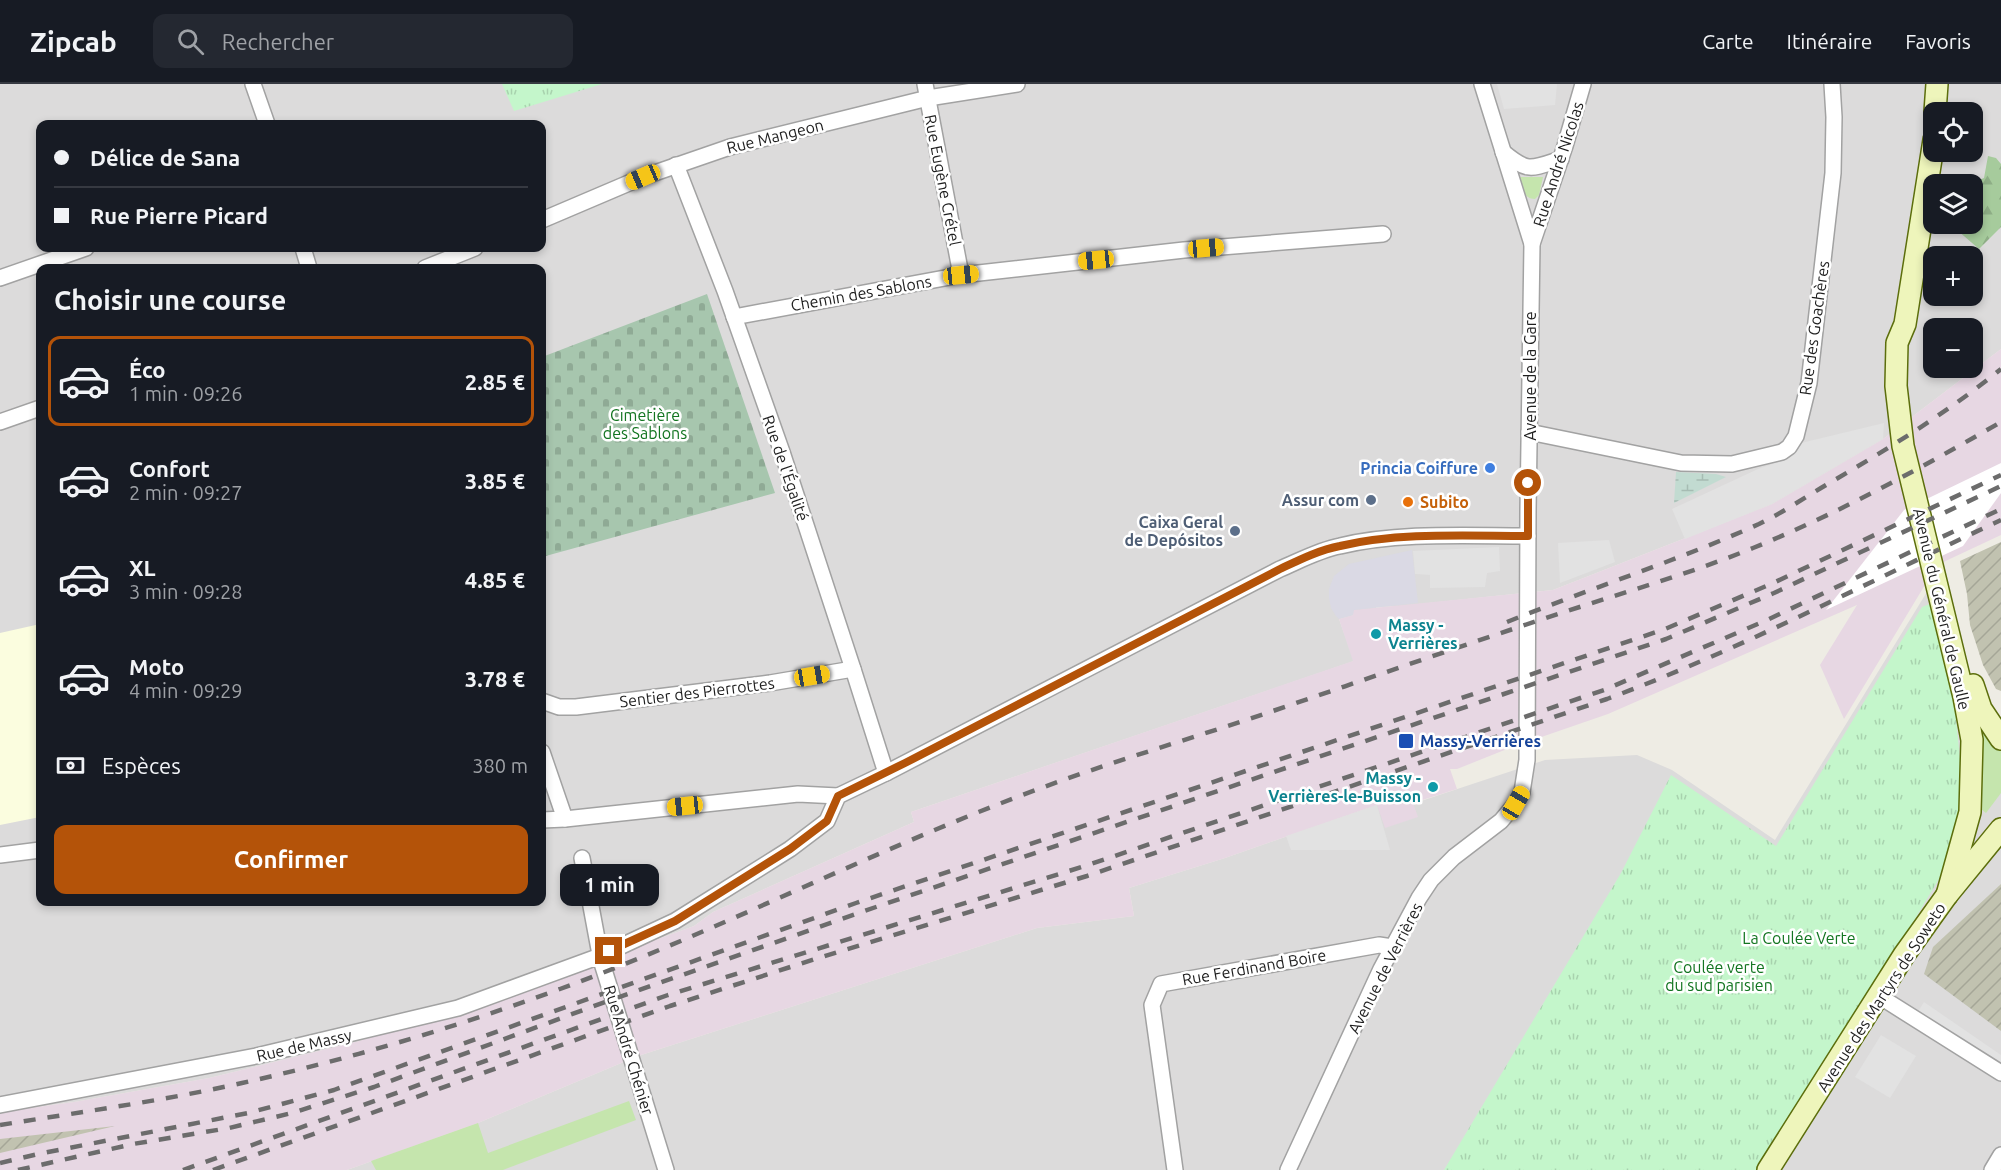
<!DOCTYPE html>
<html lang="fr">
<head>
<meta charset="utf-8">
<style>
	:root { --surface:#171b24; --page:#242831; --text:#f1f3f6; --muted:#9ea1a6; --line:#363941; --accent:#b45309 }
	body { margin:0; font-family:Ubuntu,sans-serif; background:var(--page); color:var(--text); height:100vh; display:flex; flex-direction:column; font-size:22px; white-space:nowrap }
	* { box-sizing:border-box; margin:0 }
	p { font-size:20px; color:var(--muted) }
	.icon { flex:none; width:33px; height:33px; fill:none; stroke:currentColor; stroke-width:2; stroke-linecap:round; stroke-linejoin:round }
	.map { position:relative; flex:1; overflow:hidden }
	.details { position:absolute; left:36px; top:180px; width:510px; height:642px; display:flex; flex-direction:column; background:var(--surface); border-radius:12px; box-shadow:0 3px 9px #0003 }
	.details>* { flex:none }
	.banner { position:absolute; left:36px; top:36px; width:510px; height:132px; border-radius:12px; box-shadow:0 3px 9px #0003; display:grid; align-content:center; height:132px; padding:0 18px; background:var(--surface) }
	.buttons { position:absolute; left:1923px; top:18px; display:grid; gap:12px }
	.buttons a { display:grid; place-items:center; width:60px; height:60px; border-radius:12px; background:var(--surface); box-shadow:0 3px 9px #0003; font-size:30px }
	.end { position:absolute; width:27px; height:27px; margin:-14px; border:8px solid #b45309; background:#fff; box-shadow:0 0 0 3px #fff }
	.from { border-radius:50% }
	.bubble { position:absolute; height:42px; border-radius:12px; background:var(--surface); box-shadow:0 3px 9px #0003; font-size:20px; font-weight:600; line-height:42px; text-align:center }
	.car { position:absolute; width:18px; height:36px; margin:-18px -9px; border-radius:8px; box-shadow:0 0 4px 2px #0007; background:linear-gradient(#f5c518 24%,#345 0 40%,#f5c518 0 76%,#345 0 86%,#f5c518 0) }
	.banner b { display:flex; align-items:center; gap:21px; height:57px; font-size:22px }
	.banner b+b { border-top:2px solid var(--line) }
	.banner i { width:15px; height:15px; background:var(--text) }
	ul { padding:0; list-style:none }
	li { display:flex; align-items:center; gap:18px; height:90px; margin:0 12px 9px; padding:0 6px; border:3px solid transparent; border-radius:12px }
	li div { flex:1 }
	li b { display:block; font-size:22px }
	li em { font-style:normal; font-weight:600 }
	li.current { border-color:var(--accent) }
	li>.icon { width:54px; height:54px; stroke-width:1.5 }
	h2 { padding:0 18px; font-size:27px; line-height:72px }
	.pay { display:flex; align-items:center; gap:15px; height:66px; padding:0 18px; font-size:22px }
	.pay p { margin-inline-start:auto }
	.button { display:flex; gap:12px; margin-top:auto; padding:12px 18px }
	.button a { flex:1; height:69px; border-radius:12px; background:var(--accent); color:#fff; font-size:24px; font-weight:600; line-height:69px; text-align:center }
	header { display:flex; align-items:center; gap:36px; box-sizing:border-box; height:84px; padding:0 30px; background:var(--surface); border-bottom:2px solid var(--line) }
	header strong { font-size:28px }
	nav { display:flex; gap:33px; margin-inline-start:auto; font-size:21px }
	.search { width:420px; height:54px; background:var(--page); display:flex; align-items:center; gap:15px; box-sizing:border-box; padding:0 21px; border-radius:12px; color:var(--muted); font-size:22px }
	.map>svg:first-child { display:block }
</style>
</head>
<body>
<header>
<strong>Zipcab</strong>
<div class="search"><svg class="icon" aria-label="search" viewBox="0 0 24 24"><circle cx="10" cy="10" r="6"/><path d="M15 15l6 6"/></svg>Rechercher</div>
<nav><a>Carte</a><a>Itinéraire</a><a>Favoris</a></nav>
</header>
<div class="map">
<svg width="2001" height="1086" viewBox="0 0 2001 1086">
	<defs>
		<pattern id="construction-furrows" width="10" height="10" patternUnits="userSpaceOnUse" patternTransform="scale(1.5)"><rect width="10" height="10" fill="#c1c2b0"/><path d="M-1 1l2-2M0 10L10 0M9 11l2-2" fill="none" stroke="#a5a697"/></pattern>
		<pattern id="forest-firs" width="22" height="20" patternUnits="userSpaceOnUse" patternTransform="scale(1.5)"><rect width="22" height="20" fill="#a6cb9c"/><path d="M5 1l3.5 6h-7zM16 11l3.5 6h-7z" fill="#8eae86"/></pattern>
		<pattern id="wetland-marsh" width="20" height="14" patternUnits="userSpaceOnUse" patternTransform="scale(1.5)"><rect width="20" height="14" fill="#c2dbd1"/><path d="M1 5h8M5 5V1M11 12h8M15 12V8" fill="none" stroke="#a6bcb3"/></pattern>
		<pattern id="cemetery-stones" width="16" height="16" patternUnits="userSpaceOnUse" patternTransform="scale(1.5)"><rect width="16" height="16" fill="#a7c6ae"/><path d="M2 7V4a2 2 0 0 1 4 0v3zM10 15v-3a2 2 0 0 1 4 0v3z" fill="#8faa95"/></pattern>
		<pattern id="park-tufts" width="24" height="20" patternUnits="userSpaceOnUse" patternTransform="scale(1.5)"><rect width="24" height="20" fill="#c4f6cb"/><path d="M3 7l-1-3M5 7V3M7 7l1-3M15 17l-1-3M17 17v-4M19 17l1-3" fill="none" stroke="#a8d2ae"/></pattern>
	</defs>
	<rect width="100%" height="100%" fill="#eeece4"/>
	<g fill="#dcdbdb" fill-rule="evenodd">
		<path d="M0,0H2001V265L1883,355L1772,420L1553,506L1400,522L1376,523V525L1339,535L1354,577L911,728L914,738L713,828L694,842L455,928L359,957L209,994L74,1018L0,1028ZM1934,28H1972V68H1934ZM40,40H542V164H40ZM1934,100H1972V140H1934ZM1934,172H1972V212H1934ZM40,184H542V818H40ZM1934,244H1972V284H1934Z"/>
		<path d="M1930,503L1968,644L2001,667V1086H347L478,1039L638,972L1037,844L1134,832L1129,804L1225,774L1377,721L1413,718L1415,719L1545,676L1637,671L1672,686L1775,756Z"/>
	</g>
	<path fill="#e7d7e3" d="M2001,265V451L1937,481L1844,635L1820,581L1857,521L1608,630L1512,663L1457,685H1450L1457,705L1413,719L1418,733L1385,744L1377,721L1225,774L1129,804L1134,832L1037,844L638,972L478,1039L347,1086H0V1028L74,1018L209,994L359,957L455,928L694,842L713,828L914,738L911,728L1353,577L1339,535L1353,531V526L1553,506L1772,420L1883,355Z"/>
	<path fill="#fbfddf" d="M40,540V733L0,741V549Z"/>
	<g fill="url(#construction-furrows)">
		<path d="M2001,458V607L1996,605L1983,581L1970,541L1967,510L1960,477Z"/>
		<path d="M2001,800V947L1924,890L1933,863Z"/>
		<path d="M115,1042L0,1069V1055Z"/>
	</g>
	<g fill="#c5e5ad">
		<path d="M1520,93H1543L1539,111L1535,115C1523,115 1522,103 1520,93Z"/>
		<path d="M1981,637L2001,662V709L1986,729L1977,722Z"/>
		<path d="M629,1017L636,1036L503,1086H376L371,1077L478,1039L488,1069Z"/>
	</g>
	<path fill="url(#forest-firs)" d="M1988,72L1996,74L2001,80V143L1979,165L1957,146L1958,140H1972V100H1969L1984,94Z"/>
	<path fill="url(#wetland-marsh)" d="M1676,388L1716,390L1726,393L1674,419Z"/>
	<path fill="url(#cemetery-stones)" d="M707,210L775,409L542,473V273Z"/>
	<g fill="url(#park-tufts)">
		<path d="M502,0H602L514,27Z"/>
		<path d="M1932,519L1952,594L1962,695L1961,732L1948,780L1847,948L1759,1086H1444L1621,789L1671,691L1776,762L1922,523Z"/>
	</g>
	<g fill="#e2e2e2">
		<path d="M1497,0H1557L1555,21L1504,25Z"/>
		<path d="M1884,339L1883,355L1772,420L1685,455L1672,425L1758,385L1778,378L1797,360Z"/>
		<path d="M1609,456L1615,478L1560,499L1558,459Z"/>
		<path d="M1499,463L1500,487L1487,489L1485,503L1430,504V491L1415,490L1413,467Z"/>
		<path d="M1377,721L1390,766H1291L1286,752Z"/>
		<path d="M1924,918L2001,971V987L1917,929Z"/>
		<path d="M1881,951L1916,972L1890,1014L1855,993Z"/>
	</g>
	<path fill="#dad9e4" d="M1412,466L1418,519L1354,526L1353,531L1339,535L1336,532L1331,524L1329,514V505L1334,492L1349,480Z"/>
	<path fill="#fff" d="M2001,379V409L1963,462L1826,526L1904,426Z"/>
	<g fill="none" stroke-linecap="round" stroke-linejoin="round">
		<g stroke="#a2a2a2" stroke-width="18">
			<g id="street">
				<path d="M253,0L267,40"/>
				<path d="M925,0L961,191"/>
				<path d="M1482,0L1532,160"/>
				<path d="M1503,68C1528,89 1531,85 1561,75"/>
				<path d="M676,81L725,207L782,368L853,585L886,689"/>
				<path d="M542,136L643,93L730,63L928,14L1017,0"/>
				<path d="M303,164L309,184"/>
				<path d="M425,184L475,164"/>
				<path d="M0,194L86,164"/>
				<path d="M734,233L961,191L1184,166L1383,150"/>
				<path d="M0,338L40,324"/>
				<path d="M1529,348L1681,379L1732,380L1782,368L1789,363L1796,352L1809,299L1833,89L1834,33L1832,0"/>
				<path d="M542,617L559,623H576L770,599L853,585"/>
				<path d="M542,668L565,735"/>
				<path d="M542,736L565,735L798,710L838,712"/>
				<path d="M0,771L40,766"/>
				<path d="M582,774L601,876L666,1086"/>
				<path d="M1879,912L2001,989"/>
				<path d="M0,1021L256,972L458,924L600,872L675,837L790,765L827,737L838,712L886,689L1280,485C1299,477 1319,466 1340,462C1398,448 1467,452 1528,452"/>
				<path d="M1175,1086L1152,921L1161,900L1379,861L1392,863"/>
				<path d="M1288,1086L1381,885L1419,814L1431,796L1454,773L1501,737L1516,719L1522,708L1527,676L1528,427L1532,160L1565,62L1583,0"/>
				<path d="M1992,1086L2001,1071"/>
			</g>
		</g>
		<g stroke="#5c6e0c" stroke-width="24">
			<g id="secondary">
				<path d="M1935,28L1937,0"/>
				<path d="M1934,56L1905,240L1897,259L1896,302L1903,362L1964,613L1972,656L1970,728L1947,811"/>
				<path d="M1973,601L1981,625L2001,655"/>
				<path d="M1768,1086L1904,871L1947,811L2001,745"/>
			</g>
		</g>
		<use href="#street" stroke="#fff" stroke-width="15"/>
		<use href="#secondary" stroke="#eef5bb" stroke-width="21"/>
		<g stroke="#6c6c6c" stroke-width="4.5" stroke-dasharray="12 12" stroke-linecap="butt">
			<path d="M1507,538C1591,504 1677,477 1759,440C1782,429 1804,414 1826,401C1886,366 1947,329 2001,285"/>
			<path d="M0,1041C81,1028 162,1017 242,999C350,975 456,943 560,905C724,845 879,763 1044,703C1117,676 1193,654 1267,629C1358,598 1449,566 1540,536C1611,512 1684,492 1753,464C1839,429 1921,384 2001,338"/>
			<path d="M0,1079L38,1070L248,1029L334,1006L856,819L1665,545L1771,500L2001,391"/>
			<path d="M18,1086L133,1060L229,1044L292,1029L374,1003L605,918L876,823L1666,555L1774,509L2001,402"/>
			<path d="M183,1086L668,911L1085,782L1604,606L1767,536L2001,425"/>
			<path d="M213,1086L670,922L815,875L1087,792L1607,615C1742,565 1870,497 2001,436"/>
		</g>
	</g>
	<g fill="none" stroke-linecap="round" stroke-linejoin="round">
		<path stroke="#b45309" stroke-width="8" d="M609,867L675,837L790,765L827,737L838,712L905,679L1280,485C1299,476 1319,466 1340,462C1400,448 1466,452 1528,452V399"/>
	</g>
	<circle fill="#3f7fe0" stroke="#fff" stroke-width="2" cx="1490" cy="384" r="6"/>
	<g fill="#5c6f8a" stroke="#fff" stroke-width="2">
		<circle cx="1371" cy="416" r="6"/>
		<circle cx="1235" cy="447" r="6"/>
	</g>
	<circle fill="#e8710a" stroke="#fff" stroke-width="2" cx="1408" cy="418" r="6"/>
	<g fill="#0f9aa8" stroke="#fff" stroke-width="2">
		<circle cx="1376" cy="550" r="6"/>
		<circle cx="1433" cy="703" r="6"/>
	</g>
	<rect fill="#1a4fb4" stroke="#fff" stroke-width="2" x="1398" y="649" width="16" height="16" rx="3"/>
	<g text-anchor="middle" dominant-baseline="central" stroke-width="5" stroke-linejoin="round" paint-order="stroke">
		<g font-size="16" fill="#1e1e1e" stroke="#fff">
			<text transform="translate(775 52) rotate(-14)">Rue Mangeon</text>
			<text transform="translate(1558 80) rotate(-72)">Rue André Nicolas</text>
			<text transform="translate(943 96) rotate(79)">Rue Eugène Crétel</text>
			<text transform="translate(861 209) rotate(-10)">Chemin des Sablons</text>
			<text transform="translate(1814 244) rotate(-82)">Rue des Goachères</text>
			<text transform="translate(1530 292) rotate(-90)">Avenue de la Gare</text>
			<text transform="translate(786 384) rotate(71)">Rue de l'Égalité</text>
			<text transform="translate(1942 525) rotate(77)">Avenue du Général de Gaulle</text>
			<text transform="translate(697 608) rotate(-7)">Sentier des Pierrottes</text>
			<text transform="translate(1254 883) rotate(-10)">Rue Ferdinand Boire</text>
			<text transform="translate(1385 884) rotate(-63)">Avenue de Verrières</text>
			<text transform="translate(1881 913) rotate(-57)">Avenue des Martyrs de Soweto</text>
			<text transform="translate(304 961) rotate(-13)">Rue de Massy</text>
			<text transform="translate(629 966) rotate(73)">Rue André Chénier</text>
		</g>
		<g font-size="16" fill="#137521" stroke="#fff">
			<text x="645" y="331">Cimetière<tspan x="645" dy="18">des Sablons</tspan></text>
			<text x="1799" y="854">La Coulée Verte</text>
			<text x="1719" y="883">Coulée verte<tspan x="1719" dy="18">du sud parisien</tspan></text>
		</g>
		<g font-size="16" font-weight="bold" fill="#366cbe" stroke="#fff" text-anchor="end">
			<text x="1478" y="384">Princia Coiffure</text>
		</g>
		<g font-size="16" font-weight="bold" fill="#4e5e75" stroke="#fff" text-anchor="end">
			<text x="1359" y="416">Assur com</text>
			<text x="1223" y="438">Caixa Geral<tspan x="1223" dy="18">de Depósitos</tspan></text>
		</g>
		<g font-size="16" font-weight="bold" fill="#c56008" stroke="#fff" text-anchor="start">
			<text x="1420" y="418">Subito</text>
		</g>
		<g font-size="16" font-weight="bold" fill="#0d838f" stroke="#fff" text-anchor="start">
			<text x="1388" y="541">Massy -<tspan x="1388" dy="18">Verrières</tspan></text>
			<text x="1421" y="694" text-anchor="end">Massy -<tspan x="1421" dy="18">Verrières-le-Buisson</tspan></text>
		</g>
		<g font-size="16" font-weight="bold" fill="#164399" stroke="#fff" text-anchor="start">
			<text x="1420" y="657">Massy-Verrières</text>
		</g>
	</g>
</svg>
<div class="buttons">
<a><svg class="icon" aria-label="locate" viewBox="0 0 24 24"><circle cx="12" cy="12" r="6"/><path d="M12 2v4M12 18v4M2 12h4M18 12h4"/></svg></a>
<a><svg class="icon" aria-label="layers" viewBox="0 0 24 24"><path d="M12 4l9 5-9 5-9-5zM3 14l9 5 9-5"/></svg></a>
<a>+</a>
<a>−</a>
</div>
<i class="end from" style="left:1528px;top:399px"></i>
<i class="end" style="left:609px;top:867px"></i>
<div class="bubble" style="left:560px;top:780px;width:99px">1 min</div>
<i class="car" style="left:643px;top:93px;rotate:247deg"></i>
<i class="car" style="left:1206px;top:164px;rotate:85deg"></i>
<i class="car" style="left:1096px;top:176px;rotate:264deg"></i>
<i class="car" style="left:961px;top:191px;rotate:84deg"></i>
<i class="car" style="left:812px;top:592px;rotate:80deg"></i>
<i class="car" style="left:1516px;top:719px;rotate:30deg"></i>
<i class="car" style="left:685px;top:722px;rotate:264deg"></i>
<div class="banner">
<b><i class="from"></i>Délice de Sana</b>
<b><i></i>Rue Pierre Picard</b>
</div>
<section class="details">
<h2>Choisir une course</h2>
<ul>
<li class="current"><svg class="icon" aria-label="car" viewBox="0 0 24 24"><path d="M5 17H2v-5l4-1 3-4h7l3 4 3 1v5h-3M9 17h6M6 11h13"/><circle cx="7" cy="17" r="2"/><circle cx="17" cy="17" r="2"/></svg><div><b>Éco</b><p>1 min · 09:26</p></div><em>2.85 €</em></li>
<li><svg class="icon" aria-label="car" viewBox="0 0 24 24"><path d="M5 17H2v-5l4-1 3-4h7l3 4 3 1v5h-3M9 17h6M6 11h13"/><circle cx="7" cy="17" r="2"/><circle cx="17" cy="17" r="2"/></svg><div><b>Confort</b><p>2 min · 09:27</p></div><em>3.85 €</em></li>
<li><svg class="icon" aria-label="car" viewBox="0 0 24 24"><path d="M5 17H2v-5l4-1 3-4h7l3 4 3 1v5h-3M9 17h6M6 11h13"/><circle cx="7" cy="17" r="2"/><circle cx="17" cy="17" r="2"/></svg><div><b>XL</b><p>3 min · 09:28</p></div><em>4.85 €</em></li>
<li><svg class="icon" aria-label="car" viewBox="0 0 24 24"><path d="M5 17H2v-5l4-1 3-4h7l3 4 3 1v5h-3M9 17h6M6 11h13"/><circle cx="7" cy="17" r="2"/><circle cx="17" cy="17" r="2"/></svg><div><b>Moto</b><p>4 min · 09:29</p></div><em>3.78 €</em></li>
</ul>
<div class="pay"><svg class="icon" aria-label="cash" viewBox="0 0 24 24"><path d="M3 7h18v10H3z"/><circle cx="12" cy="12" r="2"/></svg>Espèces<p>380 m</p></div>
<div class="button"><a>Confirmer</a></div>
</section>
</div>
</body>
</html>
